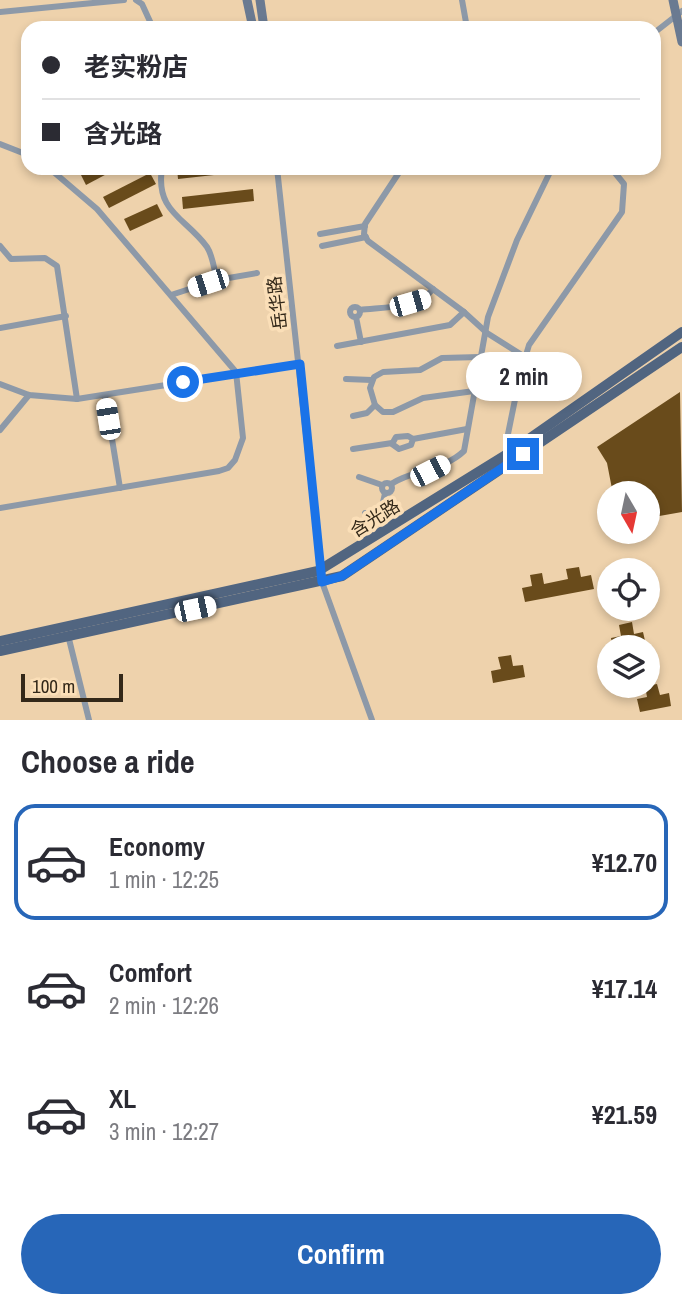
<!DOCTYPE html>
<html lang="en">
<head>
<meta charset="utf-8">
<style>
	:root { --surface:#fff; --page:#f2f2f3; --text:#2b2b33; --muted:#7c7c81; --line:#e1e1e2; --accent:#2766b8 }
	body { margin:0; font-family:"Archivo Narrow","Noto Sans SC",sans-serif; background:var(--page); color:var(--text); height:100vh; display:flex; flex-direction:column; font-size:26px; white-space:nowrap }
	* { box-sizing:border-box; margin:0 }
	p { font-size:23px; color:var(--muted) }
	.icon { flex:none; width:38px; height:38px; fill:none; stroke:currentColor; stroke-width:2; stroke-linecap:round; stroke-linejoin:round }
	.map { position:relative; height:720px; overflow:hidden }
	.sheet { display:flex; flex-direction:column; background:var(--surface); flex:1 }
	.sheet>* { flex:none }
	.hud { position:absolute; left:21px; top:21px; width:640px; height:154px; border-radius:21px; box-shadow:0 4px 10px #0003; display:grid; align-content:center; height:154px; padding:0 21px; background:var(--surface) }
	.needle { width:46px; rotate:171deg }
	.controls { position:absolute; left:597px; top:481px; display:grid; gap:14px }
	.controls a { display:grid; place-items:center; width:63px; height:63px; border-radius:50%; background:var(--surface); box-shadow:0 4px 10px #0003; font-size:35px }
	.scale { position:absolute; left:21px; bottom:18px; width:102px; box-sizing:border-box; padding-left:7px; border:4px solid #332819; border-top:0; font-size:19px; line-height:24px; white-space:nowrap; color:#332819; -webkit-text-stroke:5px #fbdfb8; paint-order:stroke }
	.end { position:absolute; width:32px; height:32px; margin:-16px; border:9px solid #1a73e8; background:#fff; box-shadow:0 0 0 4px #fff }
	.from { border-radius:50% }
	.bubble { position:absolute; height:49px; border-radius:24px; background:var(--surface); box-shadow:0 4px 10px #0003; font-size:23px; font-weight:700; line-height:49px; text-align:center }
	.car { position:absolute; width:21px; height:42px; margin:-21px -10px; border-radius:9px; box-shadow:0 0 5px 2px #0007; background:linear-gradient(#fff 24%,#345 0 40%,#fff 0 76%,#345 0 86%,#fff 0) }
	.hud b { display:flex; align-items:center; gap:24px; height:66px; font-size:26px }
	.hud b+b { border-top:2px solid var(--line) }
	.hud i { width:18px; height:18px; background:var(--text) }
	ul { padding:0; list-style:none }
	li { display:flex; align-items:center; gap:21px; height:116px; margin:0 14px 10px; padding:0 7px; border:4px solid transparent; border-radius:21px }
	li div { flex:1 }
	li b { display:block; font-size:26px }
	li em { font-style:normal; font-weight:700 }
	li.active { border-color:var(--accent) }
	li>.icon { width:63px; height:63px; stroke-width:1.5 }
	h2 { padding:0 21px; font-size:32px; line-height:84px }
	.button { display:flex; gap:14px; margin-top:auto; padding:14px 21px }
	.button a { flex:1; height:80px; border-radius:42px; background:var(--accent); color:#fff; font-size:28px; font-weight:700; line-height:80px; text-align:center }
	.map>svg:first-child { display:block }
</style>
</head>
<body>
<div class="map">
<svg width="682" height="720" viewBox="0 0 682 720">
	<rect width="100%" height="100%" fill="#eed2ac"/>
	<g fill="#694b1b">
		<path d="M89,168H118L86,185L80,173Z"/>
		<path d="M177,168H241V172L178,179Z"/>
		<path d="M150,173L156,184L109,208L103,197Z"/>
		<path d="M253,189L254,201L183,209L182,197Z"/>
		<path d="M157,204L163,216L130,231L124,219Z"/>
		<path d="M680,392L682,512L648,518V494H613L607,463L597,447Z"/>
		<path d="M579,567L581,577L591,575L594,589L525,602L522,588L532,586L530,575L542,573L544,584L568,579L566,569Z"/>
		<path d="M632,622L634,634L643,632L646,645L613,648L611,638L621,636L619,625Z"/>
		<path d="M511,655L513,666L523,665L525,677L493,683L491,671L501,669L498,657Z"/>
		<path d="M657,684L660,695L669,693L671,706L640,712L637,699L647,697L645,686Z"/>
	</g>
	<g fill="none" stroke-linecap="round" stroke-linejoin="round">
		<g stroke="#8d99a8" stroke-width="6">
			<path d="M136,0L142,4L153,28"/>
			<path d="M462,0L467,28"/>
			<path d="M0,12L124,0"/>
			<path d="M654,33L682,11"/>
			<path d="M0,144L28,155"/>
			<path d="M162,168C155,212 186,218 207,247C213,256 214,270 217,280"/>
			<path d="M277,168L322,582L372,720"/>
			<path d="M402,168L365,224L364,234L368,241L464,312L487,333L525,357"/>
			<path d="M320,234L365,226"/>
			<path d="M0,246L11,259L45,258L57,266L77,399"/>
			<path d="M322,246L366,237"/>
			<path d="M171,295L217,280L257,273"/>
			<circle cx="355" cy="312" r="5"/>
			<path d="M360,310C383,307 418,309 433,289"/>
			<path d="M356,317L361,342"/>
			<path d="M0,328L66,316"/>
			<path d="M337,346L450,325L464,312"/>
			<path d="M346,379L372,380"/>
			<path d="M0,384L29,395L77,399L300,364"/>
			<path d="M474,391L423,398L393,412H383L375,405L370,388L374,377L383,372L420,370L442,358L480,357"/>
			<path d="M105,396L120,488"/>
			<path d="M353,416L367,413L375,405"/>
			<path d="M0,430L29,395"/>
			<path d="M413,439L411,445L399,449L392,444L396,437L408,436L413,439L467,429"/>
			<path d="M353,449L392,443"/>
			<path d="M509,453L508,434L520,375L529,345L622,212L624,184L611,168"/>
			<path d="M359,477L382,485"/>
			<circle cx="387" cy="488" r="5"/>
			<path d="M391,484C414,469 443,471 464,451L488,317L517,240L552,168"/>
			<path d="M0,508L219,471L228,468L235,460L243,438L236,372L97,209L49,168"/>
			<path d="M365,513L371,515C382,512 383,503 385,493"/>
			<path d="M68,635L89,720"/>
		</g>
		<g stroke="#6a7a91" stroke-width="9">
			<path d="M247,0L253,28"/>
			<path d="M260,0L264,28"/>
			<path d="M673,0L682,42"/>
		</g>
		<g stroke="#516580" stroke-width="10">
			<path d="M0,641L318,571L509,453L682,332"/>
			<path d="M0,651L342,576L682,347"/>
		</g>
	</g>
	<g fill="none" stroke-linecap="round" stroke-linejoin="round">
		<path stroke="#1a73e8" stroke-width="9" d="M183,382L300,364L322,582L342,576L523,454"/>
	</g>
	<g text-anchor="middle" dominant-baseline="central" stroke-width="7" stroke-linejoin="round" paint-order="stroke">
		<g font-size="18" fill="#332819" stroke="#fbdfb8">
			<text transform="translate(277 303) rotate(-97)">岳华路</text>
			<text transform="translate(375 518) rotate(-32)">含光路</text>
		</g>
	</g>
</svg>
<div class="controls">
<a><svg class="needle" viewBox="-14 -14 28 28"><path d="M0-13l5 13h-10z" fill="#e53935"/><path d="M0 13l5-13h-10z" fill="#7c7c81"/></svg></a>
<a><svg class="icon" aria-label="locate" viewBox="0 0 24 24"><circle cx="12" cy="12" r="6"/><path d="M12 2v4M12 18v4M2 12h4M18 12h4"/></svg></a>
<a><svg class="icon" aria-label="layers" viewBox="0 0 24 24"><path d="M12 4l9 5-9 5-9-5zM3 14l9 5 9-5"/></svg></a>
</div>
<div class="scale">100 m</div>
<i class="end from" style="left:183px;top:382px"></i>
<i class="end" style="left:523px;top:454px"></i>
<div class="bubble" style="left:466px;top:352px;width:116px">2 min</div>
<i class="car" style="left:208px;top:283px;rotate:252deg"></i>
<i class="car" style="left:410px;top:303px;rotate:74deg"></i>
<i class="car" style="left:108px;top:419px;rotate:351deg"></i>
<i class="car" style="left:430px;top:471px;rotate:63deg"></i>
<i class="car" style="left:195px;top:609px;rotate:78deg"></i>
<div class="hud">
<b><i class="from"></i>老实粉店</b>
<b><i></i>含光路</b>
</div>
</div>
<section class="sheet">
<h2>Choose a ride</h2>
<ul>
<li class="active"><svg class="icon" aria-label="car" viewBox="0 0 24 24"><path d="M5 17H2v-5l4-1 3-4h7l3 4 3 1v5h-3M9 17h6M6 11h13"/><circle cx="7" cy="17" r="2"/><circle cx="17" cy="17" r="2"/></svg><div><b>Economy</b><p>1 min · 12:25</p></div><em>¥12.70</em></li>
<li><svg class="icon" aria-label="car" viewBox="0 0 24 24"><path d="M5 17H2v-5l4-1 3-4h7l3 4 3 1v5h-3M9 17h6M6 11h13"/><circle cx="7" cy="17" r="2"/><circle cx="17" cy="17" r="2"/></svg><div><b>Comfort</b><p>2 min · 12:26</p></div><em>¥17.14</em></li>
<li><svg class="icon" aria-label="car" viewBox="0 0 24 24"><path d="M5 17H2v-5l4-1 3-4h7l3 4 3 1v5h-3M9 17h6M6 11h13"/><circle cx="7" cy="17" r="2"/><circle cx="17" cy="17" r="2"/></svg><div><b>XL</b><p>3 min · 12:27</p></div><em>¥21.59</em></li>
</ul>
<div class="button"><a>Confirm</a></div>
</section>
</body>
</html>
